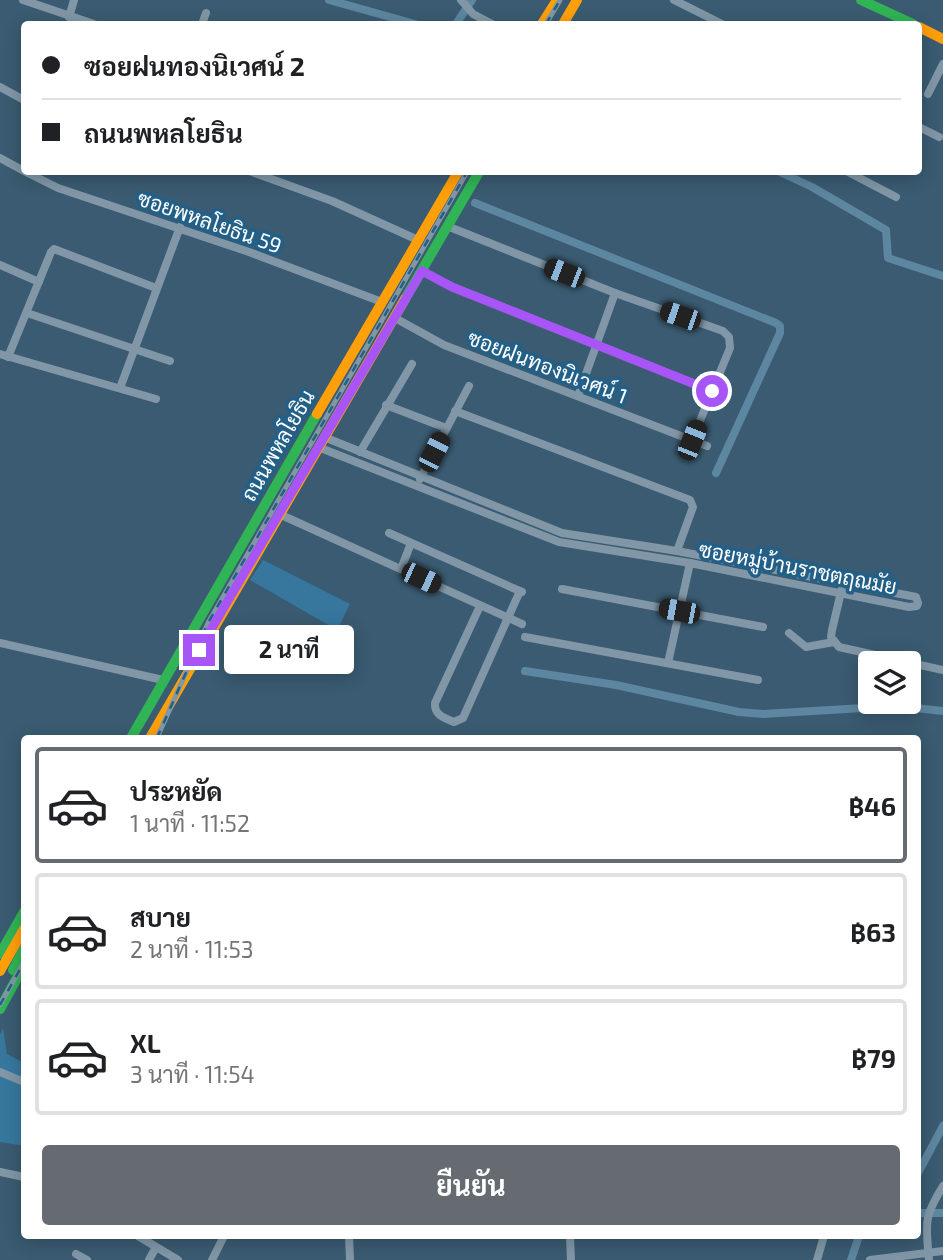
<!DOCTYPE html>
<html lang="th">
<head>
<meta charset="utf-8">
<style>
	:root { --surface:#fff; --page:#f2f2f2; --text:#202124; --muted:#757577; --line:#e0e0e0; --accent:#656b70 }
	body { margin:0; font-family:"Exo 2",Sarabun,sans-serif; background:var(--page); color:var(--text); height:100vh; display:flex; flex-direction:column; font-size:26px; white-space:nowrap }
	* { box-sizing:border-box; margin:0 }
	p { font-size:23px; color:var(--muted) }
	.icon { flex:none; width:38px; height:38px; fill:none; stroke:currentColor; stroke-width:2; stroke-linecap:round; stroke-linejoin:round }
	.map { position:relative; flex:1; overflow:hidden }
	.panel { position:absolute; left:21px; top:735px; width:900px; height:504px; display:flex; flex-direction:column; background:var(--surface); border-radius:7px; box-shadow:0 4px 18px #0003 }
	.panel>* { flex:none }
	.hud { position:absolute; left:21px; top:21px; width:901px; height:154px; border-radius:7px; box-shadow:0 4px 18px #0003; display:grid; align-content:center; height:154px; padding:0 21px; background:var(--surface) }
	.fabs { position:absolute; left:858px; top:651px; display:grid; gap:14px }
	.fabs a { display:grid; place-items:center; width:63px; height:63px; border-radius:7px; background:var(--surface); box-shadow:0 4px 18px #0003; font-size:35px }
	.end { position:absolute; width:32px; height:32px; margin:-16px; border:9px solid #a855f7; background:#fff; box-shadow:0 0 0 4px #fff }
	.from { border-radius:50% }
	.bubble { position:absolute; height:49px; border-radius:7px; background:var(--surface); box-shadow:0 4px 18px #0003; font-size:23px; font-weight:700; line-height:49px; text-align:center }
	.car { position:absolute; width:21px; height:42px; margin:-21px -10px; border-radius:9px; box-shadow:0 0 5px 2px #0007; background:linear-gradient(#222 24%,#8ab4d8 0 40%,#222 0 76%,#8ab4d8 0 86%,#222 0) }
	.hud b { display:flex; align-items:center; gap:24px; height:66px; font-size:26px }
	.hud b+b { border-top:2px solid var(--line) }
	.hud i { width:18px; height:18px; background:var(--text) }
	ul { padding:12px 0 0; list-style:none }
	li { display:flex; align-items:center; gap:21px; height:116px; margin:0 14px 10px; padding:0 7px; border:4px solid var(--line); border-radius:7px }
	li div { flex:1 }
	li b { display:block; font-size:26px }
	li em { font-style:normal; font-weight:700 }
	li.selected { border-color:var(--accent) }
	li>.icon { width:63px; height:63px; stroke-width:1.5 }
	.cta { display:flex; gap:14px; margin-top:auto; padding:14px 21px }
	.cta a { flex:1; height:80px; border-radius:7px; background:var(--accent); color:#fff; font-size:28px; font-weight:700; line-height:80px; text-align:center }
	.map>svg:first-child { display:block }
</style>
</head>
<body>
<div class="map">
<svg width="943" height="1260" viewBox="0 0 943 1260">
	<rect width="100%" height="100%" fill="#3a5b71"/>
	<g fill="#37779e">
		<path d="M263,560L350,604L337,630L250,580Z"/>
		<path d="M3,1028L7,1054L24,1063V1170L21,1169L24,1146L0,1142V1035Z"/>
	</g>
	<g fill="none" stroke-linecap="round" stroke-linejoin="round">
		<g stroke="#5d86a0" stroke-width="8">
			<path d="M329,0L415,24"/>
			<path d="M456,24L472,0"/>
			<path d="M780,172L812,187L886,230L888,258L943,276"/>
			<path d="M475,203L776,323L780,326V333L716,473"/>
			<path d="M525,671L616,685L739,712L763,714L897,706L943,711"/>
			<path d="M917,1175L943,1126"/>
			<path d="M917,1213H943"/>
			<path d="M851,1260L859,1236"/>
		</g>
		<g stroke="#8197a7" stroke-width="8">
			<path d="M23,0L94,24"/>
			<path d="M461,0L473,14L492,24"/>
			<path d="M674,0L722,24"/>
			<path d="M69,17L74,0"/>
			<path d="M202,24L206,13"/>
			<path d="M0,87L24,100"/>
			<path d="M928,94L943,64"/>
			<path d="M919,127L939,137"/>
			<path d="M0,158L24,171"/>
			<path d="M26,172L58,188L249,252L382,302"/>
			<path d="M252,172L332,201L418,240"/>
			<path d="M848,172L896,197"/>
			<path d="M447,226L615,293L723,331L729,337L730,348L692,440"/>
			<path d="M0,265L39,282"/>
			<path d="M422,271L452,287L712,391"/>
			<path d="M27,313L170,361"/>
			<path d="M395,318L444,345L707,446"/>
			<path d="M0,354L156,399"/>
			<path d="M8,357L51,252L54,249L156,288"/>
			<path d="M120,388L180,227"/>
			<path d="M578,396L615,293"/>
			<path d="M386,405L446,428"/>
			<path d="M455,411L690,500L693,507L677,551"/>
			<path d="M318,447L559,542L690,563L909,607L917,606L918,603L916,597L911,596L677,551L562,533L324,437"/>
			<path d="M360,452L412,364"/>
			<path d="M420,479L469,386"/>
			<path d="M279,514L522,624"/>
			<path d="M389,533L522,592"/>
			<path d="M401,569L411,543"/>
			<path d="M842,588L832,630L831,637L839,647L943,670"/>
			<path d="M562,589L763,627"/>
			<path d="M480,606L435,703C434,715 444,718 454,722L463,718L520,591"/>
			<path d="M789,633L806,647L834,642"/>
			<path d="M525,637L758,680"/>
			<path d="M0,643L163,680"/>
			<path d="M668,663L690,563"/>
			<path d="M0,1072L24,1082"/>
			<path d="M0,1172L24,1177"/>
			<path d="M138,1236L178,1260"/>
			<path d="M349,1236L350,1260"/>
			<path d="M570,1236L571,1260"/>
			<path d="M76,1254L87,1260"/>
			<path d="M149,1260L156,1247"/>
			<path d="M212,1260L224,1236"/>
			<path d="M817,1260L824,1236"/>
			<path d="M870,1260L943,1251"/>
			<path d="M929,1260C926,1223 923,1218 943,1186"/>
		</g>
		<g stroke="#30b455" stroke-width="10">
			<path d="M861,0L913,24"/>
			<path d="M405,299L479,172"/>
			<path d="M131,738L317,414"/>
			<path d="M0,954L24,912"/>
			<path d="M13,970L24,949"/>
			<path d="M0,1009L24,965"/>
		</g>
		<g stroke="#ff9f0a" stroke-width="10">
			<path d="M542,24L557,0"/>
			<path d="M563,24L577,0"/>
			<path d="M919,27L943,39"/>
			<path d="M317,414L458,172"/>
			<path d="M150,738L405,299"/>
			<path d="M0,971L24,929"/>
		</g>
		<g stroke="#8197a4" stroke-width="5">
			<g id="rail">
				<path d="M546,24L560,0"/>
				<path d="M157,738L208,623L467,172"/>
				<path d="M0,1005L24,962"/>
			</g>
		</g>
		<use href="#rail" stroke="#236088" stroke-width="2.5" stroke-dasharray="8" stroke-linecap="butt"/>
	</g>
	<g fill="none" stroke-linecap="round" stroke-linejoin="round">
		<path stroke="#a855f7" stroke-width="9" d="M199,650L422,271L452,287L712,391"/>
	</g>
	<g text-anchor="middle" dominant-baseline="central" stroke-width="7" stroke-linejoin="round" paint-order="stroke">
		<g font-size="21" fill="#fff" stroke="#236088">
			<text transform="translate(210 221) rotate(19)">ซอยพหลโยธิน 59</text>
			<text transform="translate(548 366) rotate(21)">ซอยฝนทองนิเวศน์ 1</text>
			<text transform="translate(277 445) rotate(-60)">ถนนพหลโยธิน</text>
			<text transform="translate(798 567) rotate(11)">ซอยหมู่บ้านราชตฤณมัย</text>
		</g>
	</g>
</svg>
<div class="fabs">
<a><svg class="icon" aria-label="layers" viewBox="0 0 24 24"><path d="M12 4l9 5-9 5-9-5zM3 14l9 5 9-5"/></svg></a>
</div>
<i class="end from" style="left:712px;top:391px"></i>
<i class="end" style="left:199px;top:650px"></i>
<div class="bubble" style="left:224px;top:625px;width:130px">2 นาที</div>
<i class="car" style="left:564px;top:273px;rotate:291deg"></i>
<i class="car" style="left:680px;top:316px;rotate:289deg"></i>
<i class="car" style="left:692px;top:440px;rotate:22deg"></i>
<i class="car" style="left:434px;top:452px;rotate:27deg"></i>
<i class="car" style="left:421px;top:578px;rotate:115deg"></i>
<i class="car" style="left:679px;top:611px;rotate:281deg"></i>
<div class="hud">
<b><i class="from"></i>ซอยฝนทองนิเวศน์ 2</b>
<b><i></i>ถนนพหลโยธิน</b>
</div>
<section class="panel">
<ul>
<li class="selected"><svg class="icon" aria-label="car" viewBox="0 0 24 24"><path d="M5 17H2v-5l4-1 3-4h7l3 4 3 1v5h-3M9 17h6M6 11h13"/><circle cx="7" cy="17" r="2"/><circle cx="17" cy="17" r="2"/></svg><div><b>ประหยัด</b><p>1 นาที · 11:52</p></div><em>฿46</em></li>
<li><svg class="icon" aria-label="car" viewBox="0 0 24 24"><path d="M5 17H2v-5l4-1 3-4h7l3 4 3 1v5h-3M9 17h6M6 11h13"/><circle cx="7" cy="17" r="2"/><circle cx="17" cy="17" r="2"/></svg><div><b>สบาย</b><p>2 นาที · 11:53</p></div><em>฿63</em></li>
<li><svg class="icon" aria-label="car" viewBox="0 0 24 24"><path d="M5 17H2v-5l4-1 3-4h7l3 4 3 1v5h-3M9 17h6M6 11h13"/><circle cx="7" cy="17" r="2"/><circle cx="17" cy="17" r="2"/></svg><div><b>XL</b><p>3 นาที · 11:54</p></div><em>฿79</em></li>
</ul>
<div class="cta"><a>ยืนยัน</a></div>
</section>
</div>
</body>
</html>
